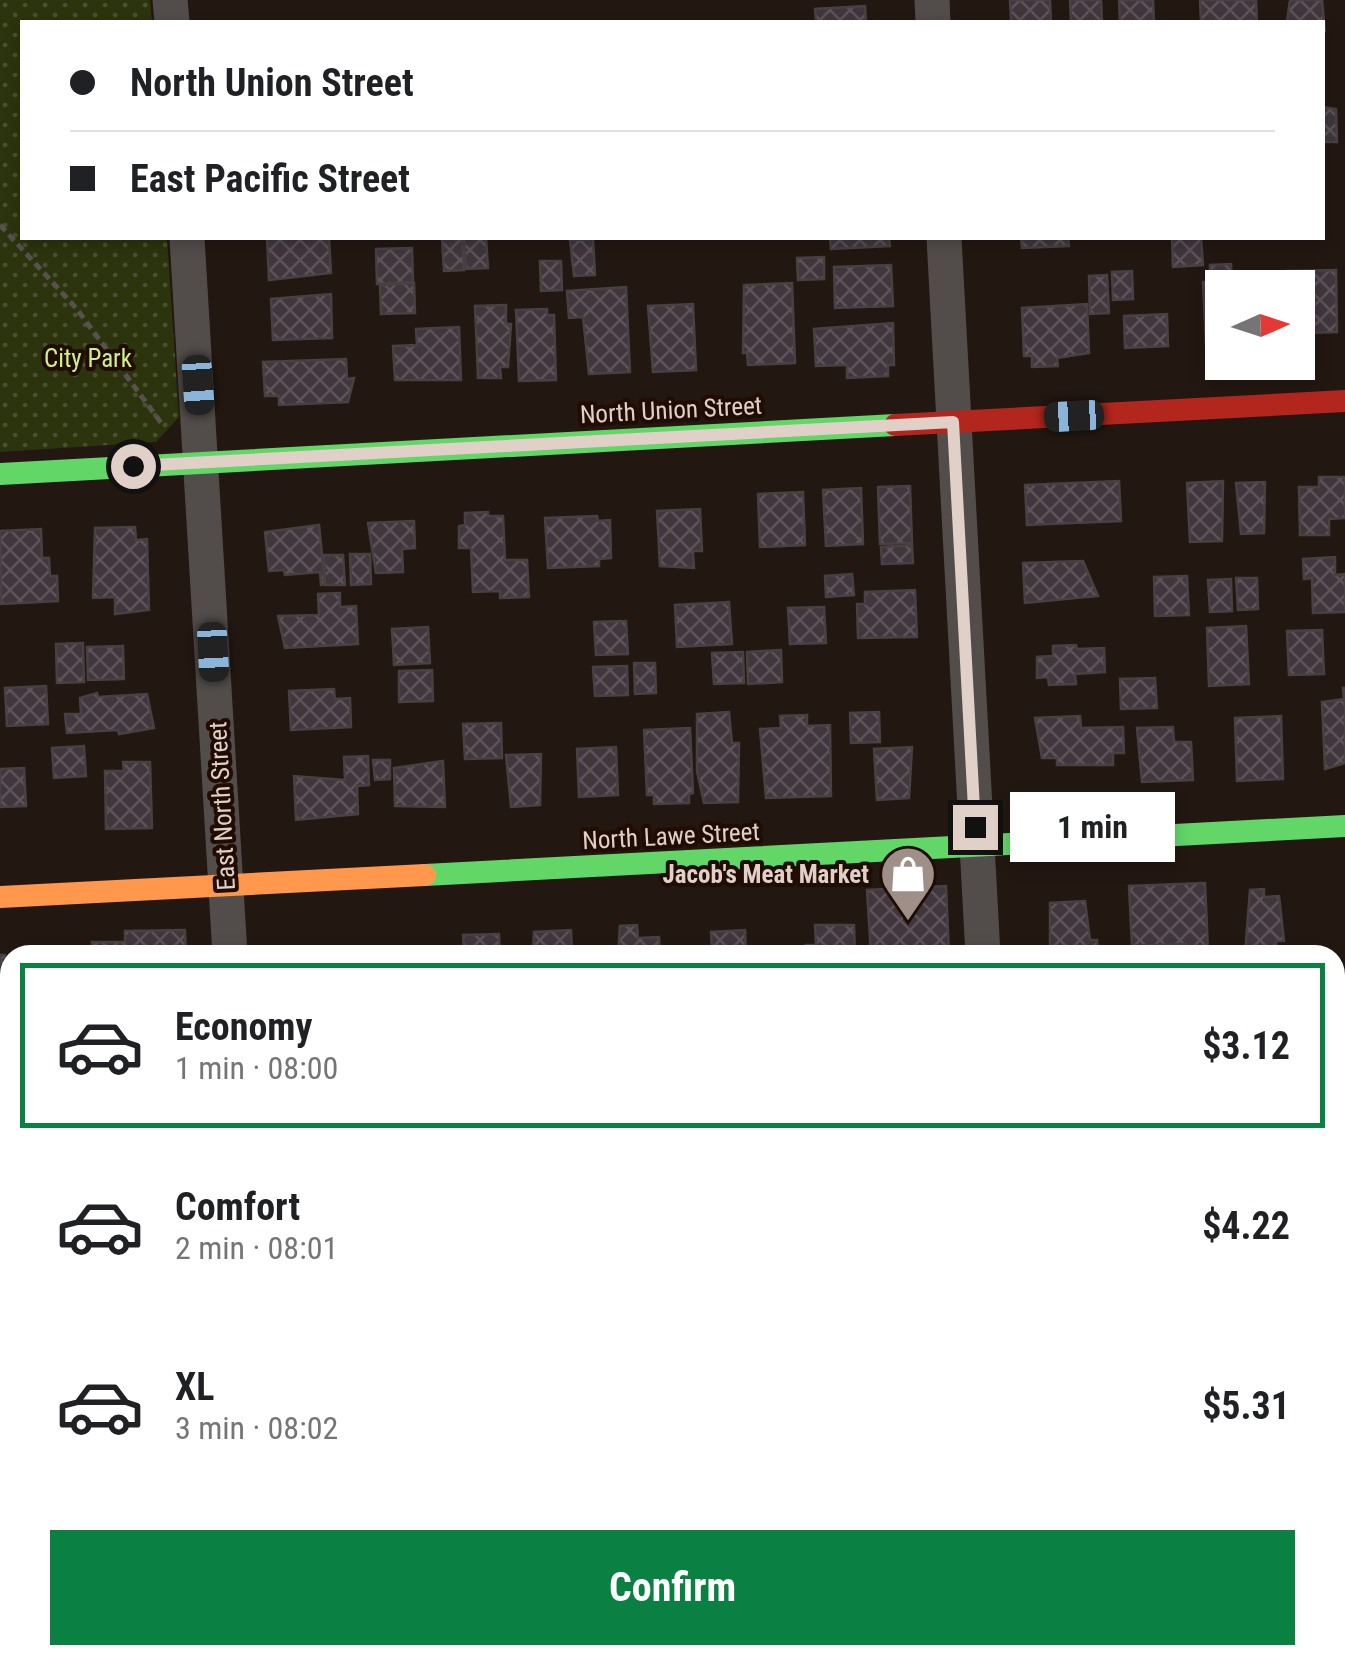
<!DOCTYPE html>
<html lang="en">
<head>
<meta charset="utf-8">
<style>
	:root { --surface:#fff; --page:#f6f6f6; --text:#202124; --muted:#757577; --line:#e0e0e0; --accent:#0b8043 }
	body { margin:0; font-family:"Roboto Condensed",sans-serif; background:var(--page); color:var(--text); height:100vh; display:flex; flex-direction:column; font-size:38px; white-space:nowrap }
	* { box-sizing:border-box; margin:0 }
	p { font-size:32px; color:var(--muted) }
	.icon { flex:none; width:55px; height:55px; fill:none; stroke:currentColor; stroke-width:2; stroke-linecap:round; stroke-linejoin:round }
	.map { position:relative; flex:1; overflow:hidden }
	.details { position:absolute; left:0px; top:945px; width:1345px; height:720px; display:flex; flex-direction:column; background:var(--surface); border-radius:30px 30px 0 0; box-shadow:0 5px 15px #0003 }
	.details>* { flex:none }
	.top-card { position:absolute; left:20px; top:20px; width:1305px; height:220px; border-radius:0px; box-shadow:0 5px 15px #0003; display:grid; align-content:center; height:220px; padding:0 50px; background:var(--surface) }
	.needle { width:65px; rotate:87deg }
	.buttons { position:absolute; left:1205px; top:270px; display:grid; gap:20px }
	.buttons a { display:grid; place-items:center; width:110px; height:110px; border-radius:0px; background:var(--surface); box-shadow:0 5px 15px #0003; font-size:50px }
	.end { position:absolute; width:45px; height:45px; margin:-22px; border:12px solid #e0d0c8; background:#111; box-shadow:0 0 0 5px #111 }
	.from { border-radius:50% }
	.bubble { position:absolute; height:70px; border-radius:0px; background:var(--surface); box-shadow:0 5px 15px #0003; font-size:32px; font-weight:700; line-height:70px; text-align:center }
	.car { position:absolute; width:30px; height:60px; margin:-30px -15px; border-radius:12px; box-shadow:0 0 8px 2px #0007; background:linear-gradient(#222 24%,#8ab4d8 0 40%,#222 0 76%,#8ab4d8 0 86%,#222 0) }
	.top-card b { display:flex; align-items:center; gap:35px; height:95px; font-size:38px }
	.top-card b+b { border-top:2px solid var(--line) }
	.top-card i { width:25px; height:25px; background:var(--text) }
	ul { padding:18px 0 0; list-style:none }
	li { display:flex; align-items:center; gap:30px; height:165px; margin:0 20px 15px; padding:0 30px; border:5px solid transparent; border-radius:0px }
	li div { flex:1 }
	li b { display:block; font-size:38px }
	li em { font-style:normal; font-weight:700 }
	li.active { border-color:var(--accent) }
	li>.icon { width:90px; height:90px; stroke-width:1.5 }
	.button { display:flex; gap:20px; margin-top:auto; padding:20px 50px }
	.button a { flex:1; height:115px; border-radius:0px; background:var(--accent); color:#fff; font-size:40px; font-weight:700; line-height:115px; text-align:center }
	.map>svg:first-child { display:block }
</style>
</head>
<body>
<div class="map">
<svg width="1345" height="1665" viewBox="0 0 1345 1665">
	<defs>
		<pattern id="park-dots" width="8" height="8" patternUnits="userSpaceOnUse" patternTransform="scale(2.5)"><rect width="8" height="8" fill="#2c340e"/><path d="M2 2h.1M6 6h.1" fill="none" stroke="#4a5030" stroke-width="1.8" stroke-linecap="round"/></pattern>
		<pattern id="building-cross-hatch" width="8" height="8" patternUnits="userSpaceOnUse" patternTransform="scale(2.5)"><rect width="8" height="8" fill="#41363d"/><path d="M0 0l8 8M0 8l8-8" fill="none" stroke="#5c5258"/></pattern>
	</defs>
	<rect width="100%" height="100%" fill="#231711"/>
	<path fill="url(#park-dots)" d="M0,0H150L152,22H22V238H167L179,417L156,442L0,452Z"/>
	<g fill="url(#building-cross-hatch)" stroke="#484142" stroke-width="2.5">
		<path d="M1010,0H1050L1051,22H1011Z"/>
		<path d="M1070,0H1101L1102,22H1071Z"/>
		<path d="M1119,0H1153L1154,22H1120Z"/>
		<path d="M1200,0H1256L1257,22H1201Z"/>
		<path d="M1290,0H1322L1325,32L1322,22H1287Z"/>
		<path d="M865,6L866,22H816L815,9Z"/>
		<path d="M1322,107L1336,109L1337,142H1323L1322,155Z"/>
		<path d="M267,238H329L331,273L269,280Z"/>
		<path d="M464,238H486L488,268L466,269Z"/>
		<path d="M830,238H889L890,246L831,249Z"/>
		<path d="M1021,238H1068L1069,246L1022,248Z"/>
		<path d="M1172,238H1201L1203,265L1173,267Z"/>
		<path d="M442,239H462L464,270L444,271Z"/>
		<path d="M593,239L595,275L574,276L570,240Z"/>
		<path d="M412,248L413,282L377,284L376,249Z"/>
		<path d="M824,257V279L798,280L797,258Z"/>
		<path d="M540,261H561L562,290L541,291Z"/>
		<path d="M1231,264L1232,280L1252,279V288H1222V345H1206L1203,282H1210V265Z"/>
		<path d="M891,265L893,306L835,308L834,267Z"/>
		<path d="M1336,270L1337,332L1305,333L1298,288H1287L1286,271Z"/>
		<path d="M1132,271L1133,299L1113,300L1112,272Z"/>
		<path d="M1107,275L1109,313L1090,314L1089,276Z"/>
		<path d="M414,283L415,313L381,314L380,285Z"/>
		<path d="M792,283L795,363L748,365L747,353H743L744,285Z"/>
		<path d="M626,287L630,372L589,374L583,317L569,318L567,291Z"/>
		<path d="M331,294L332,338L273,340L271,299Z"/>
		<path d="M693,304L696,370L653,372L648,306Z"/>
		<path d="M1087,304L1089,353L1057,358L1058,366L1032,367V356H1024L1022,308Z"/>
		<path d="M506,305V324H511L508,367H500L501,378H478L475,306Z"/>
		<path d="M547,309V315H554L556,380L519,381L516,310Z"/>
		<path d="M1167,314L1168,346L1125,348L1124,316Z"/>
		<path d="M893,323L894,365H888V376L847,378V365L816,366L814,329Z"/>
		<path d="M459,327L461,380H395L393,346L417,345L416,329Z"/>
		<path d="M346,359L347,379L354,378L348,402L279,405V396H265L263,362Z"/>
		<path d="M1319,477H1345V518L1329,519V535H1300L1299,487H1319Z"/>
		<path d="M1119,481L1121,521L1027,525L1025,485Z"/>
		<path d="M1223,481L1222,541L1190,542L1187,483Z"/>
		<path d="M1265,482L1264,533L1241,534L1236,483Z"/>
		<path d="M910,486L912,543L880,544L878,487Z"/>
		<path d="M861,488L863,544L826,546L823,490Z"/>
		<path d="M803,492L805,545L760,547L758,494Z"/>
		<path d="M700,509L702,551H693L694,568L660,566L657,511Z"/>
		<path d="M488,512V516H503L505,560H527L529,597L500,598V591L473,592L471,548H459V526L465,525V513Z"/>
		<path d="M597,516L598,521L610,520L611,558L599,559V566L548,568L545,518Z"/>
		<path d="M414,521L415,548L402,549L403,572L376,573L368,523Z"/>
		<path d="M319,525L325,584L321,585L320,572L285,575L284,570L269,571L265,532Z"/>
		<path d="M135,527L136,540L147,539L149,610L115,614V597L93,598L95,528Z"/>
		<path d="M41,529L42,558H49L50,576H57L58,601L1,604L0,531Z"/>
		<path d="M912,545L913,563L882,564L881,547Z"/>
		<path d="M350,554H370L371,584L351,585Z"/>
		<path d="M324,555H343L345,585H325Z"/>
		<path d="M1335,557V575L1345,574V612L1313,613L1312,578L1304,579L1303,559Z"/>
		<path d="M1083,561L1098,596L1025,603L1023,563Z"/>
		<path d="M852,574L854,595L826,597L825,576Z"/>
		<path d="M1187,576L1189,615L1155,616L1154,577Z"/>
		<path d="M1236,578H1257L1258,609L1238,610Z"/>
		<path d="M1231,579L1232,611L1210,612L1208,580Z"/>
		<path d="M915,590L917,637L858,638L857,604H865V592Z"/>
		<path d="M340,593V607L356,606L358,644L285,648L278,616L319,615L318,594Z"/>
		<path d="M729,602L732,644L677,647L675,605Z"/>
		<path d="M824,607L826,643L790,644L788,608Z"/>
		<path d="M626,621L628,654L596,655L594,622Z"/>
		<path d="M1246,626L1249,684L1209,686L1207,628Z"/>
		<path d="M428,627L430,663L394,665L392,629Z"/>
		<path d="M1322,630L1324,674L1289,675L1287,631Z"/>
		<path d="M83,643L84,682L57,683L56,644Z"/>
		<path d="M1076,645L1077,649L1104,648L1105,672L1075,674L1076,684L1049,685L1048,677L1037,678V657L1053,656V646Z"/>
		<path d="M123,646L124,679L88,680L87,647Z"/>
		<path d="M781,650L782,682L748,684L747,652Z"/>
		<path d="M743,652L744,683L714,684L712,653Z"/>
		<path d="M634,663H655L656,693L635,694Z"/>
		<path d="M627,666L628,695L595,696L593,667Z"/>
		<path d="M432,670L433,701L399,702V671Z"/>
		<path d="M1155,678L1157,708L1121,709L1120,679Z"/>
		<path d="M46,686L48,724L7,726L5,688Z"/>
		<path d="M1343,688H1345V763L1325,769L1322,702L1344,699Z"/>
		<path d="M334,689L335,699L350,698L351,727L291,730L289,691Z"/>
		<path d="M97,693L98,697L147,694L154,728L119,734L118,730L67,733L65,714H81L80,698Z"/>
		<path d="M729,712L732,743H739L738,802L704,803L697,771V714Z"/>
		<path d="M879,712L880,742L851,743L850,713Z"/>
		<path d="M807,715V726L830,725L831,796L766,798L760,729L781,728L780,716Z"/>
		<path d="M1080,716L1081,728L1123,727L1124,753H1113V765H1057V758H1042L1035,718Z"/>
		<path d="M1281,716L1283,779L1237,781L1235,718Z"/>
		<path d="M501,723L502,758L465,759L463,724Z"/>
		<path d="M1173,727L1174,742H1191L1193,780L1142,782L1137,728Z"/>
		<path d="M690,728L693,793L689,794V803L654,804V795H647L644,730Z"/>
		<path d="M84,746L86,776L54,778L52,748Z"/>
		<path d="M616,747L618,795L579,797L577,749Z"/>
		<path d="M912,747L909,798L877,800L874,749Z"/>
		<path d="M541,754L540,805L511,807L506,755Z"/>
		<path d="M368,756L369,785L357,786L358,814L296,820L294,776L345,780L344,757Z"/>
		<path d="M373,760H390V779L375,780Z"/>
		<path d="M443,761L445,807L395,806L394,768Z"/>
		<path d="M123,762H150L152,828L106,829L105,771H124Z"/>
		<path d="M24,768L26,806L0,807V769Z"/>
		<path d="M1205,883L1208,950L1187,951L1186,944L1132,946L1129,886Z"/>
		<path d="M946,886L949,955H871L867,890Z"/>
		<path d="M1264,889V897L1279,896L1284,941H1276L1277,955H1245L1250,890Z"/>
		<path d="M1085,901L1090,940H1097L1098,955H1050V903Z"/>
		<path d="M637,925L638,938L659,937L660,955H618L620,926Z"/>
		<path d="M815,925H854L855,955H806V945H816Z"/>
		<path d="M185,930L186,955H92V942H125V931Z"/>
		<path d="M571,930L572,955H533L534,932Z"/>
		<path d="M745,930L746,955H702L712,952L711,932Z"/>
		<path d="M499,934L500,955H464L463,935Z"/>
		<path d="M377,947V954L388,955H294Z"/>
		<path d="M0,955H5L9,1003L0,1004Z"/>
		<path d="M1335,1091H1345V1150L1335,1151Z"/>
		<path d="M10,1114V1145L0,1146V1115Z"/>
		<path d="M10,1197V1232H0V1198Z"/>
		<path d="M1345,1273V1400H1335V1274Z"/>
		<path d="M1335,1405H1345V1457L1337,1458Z"/>
		<path d="M1,1411H10V1450L2,1451Z"/>
		<path d="M1335,1468H1345V1540H1340Z"/>
		<rect x="0" y="1554" width="10" height="56"/>
	</g>
	<g fill="none" stroke-linecap="round" stroke-linejoin="round">
		<path stroke="#58514e" stroke-width="5" stroke-dasharray="8 5" stroke-linecap="butt" d="M0,225L76,308L162,424"/>
		<g stroke="#524d4b" stroke-width="35">
			<path d="M170,0L172,22"/>
			<path d="M932,0L933,22"/>
			<path d="M187,238L230,955"/>
			<path d="M944,238L983,955"/>
			<path d="M1335,1212L1345,1211"/>
			<path d="M262,1655V1665"/>
			<path d="M606,1655V1665"/>
		</g>
		<g stroke="#63d668" stroke-width="22">
			<path d="M0,474L895,425"/>
			<path d="M425,875L1345,826"/>
			<path d="M0,1662L113,1655"/>
		</g>
		<g stroke="#ff974d" stroke-width="22">
			<path d="M0,897L425,875"/>
			<path d="M1017,1655V1665"/>
		</g>
		<g stroke="#b3261e" stroke-width="22">
			<path d="M895,425L1345,401"/>
			<path d="M1335,1595L1345,1594"/>
		</g>
	</g>
	<g fill="none" stroke-linecap="round" stroke-linejoin="round">
		<path stroke="#e0d0c8" stroke-width="12" d="M133,466L953,422L975,827"/>
	</g>
	<defs>
		<g id="shop-pin" transform="scale(2.875)"><path d="M0 17L-7.5 6A9.5 9.5 0 1 1 7.5 6Z" fill="#9e8f88" stroke="#200c02"/><path d="M-5-2.5h2.3a2.7 3.5 0 0 1 5.4 0H5L5.5 6h-11ZM-1.5-2.5h3a1.5 2.3 0 0 0-3 0Z" fill="#fff"/></g>
	</defs>
	<g fill-rule="evenodd">
		<use href="#shop-pin" x="908" y="874"/>
	</g>
	<g text-anchor="middle" dominant-baseline="central" stroke-width="8" stroke-linejoin="round" paint-order="stroke">
		<g font-size="25" fill="#d0f08b" stroke="#200c02">
			<text x="88" y="358">City Park</text>
		</g>
		<g font-size="25" fill="#e0d0c8" stroke="#200c02">
			<text transform="translate(671 410) rotate(-3)">North Union Street</text>
			<text transform="translate(222 806) rotate(-93)">East North Street</text>
			<text transform="translate(671 836) rotate(-3)">North Lawe Street</text>
		</g>
		<g font-size="25" font-weight="bold" fill="#e0d0c8" stroke="#200c02" text-anchor="end">
			<text x="869" y="874">Jacob's Meat Market</text>
		</g>
	</g>
</svg>
<div class="buttons">
<a><svg class="needle" viewBox="-14 -14 28 28"><path d="M0-13l5 13h-10z" fill="#e53935"/><path d="M0 13l5-13h-10z" fill="#757577"/></svg></a>
</div>
<i class="end from" style="left:133px;top:466px"></i>
<i class="end" style="left:975px;top:827px"></i>
<div class="bubble" style="left:1010px;top:792px;width:165px">1 min</div>
<i class="car" style="left:198px;top:385px;rotate:176deg"></i>
<i class="car" style="left:1074px;top:416px;rotate:267deg"></i>
<i class="car" style="left:213px;top:652px;rotate:177deg"></i>
<div class="top-card">
<b><i class="from"></i>North Union Street</b>
<b><i></i>East Pacific Street</b>
</div>
<section class="details">
<ul>
<li class="active"><svg class="icon" aria-label="car" viewBox="0 0 24 24"><path d="M5 17H2v-5l4-1 3-4h7l3 4 3 1v5h-3M9 17h6M6 11h13"/><circle cx="7" cy="17" r="2"/><circle cx="17" cy="17" r="2"/></svg><div><b>Economy</b><p>1 min · 08:00</p></div><em>$3.12</em></li>
<li><svg class="icon" aria-label="car" viewBox="0 0 24 24"><path d="M5 17H2v-5l4-1 3-4h7l3 4 3 1v5h-3M9 17h6M6 11h13"/><circle cx="7" cy="17" r="2"/><circle cx="17" cy="17" r="2"/></svg><div><b>Comfort</b><p>2 min · 08:01</p></div><em>$4.22</em></li>
<li><svg class="icon" aria-label="car" viewBox="0 0 24 24"><path d="M5 17H2v-5l4-1 3-4h7l3 4 3 1v5h-3M9 17h6M6 11h13"/><circle cx="7" cy="17" r="2"/><circle cx="17" cy="17" r="2"/></svg><div><b>XL</b><p>3 min · 08:02</p></div><em>$5.31</em></li>
</ul>
<div class="button"><a>Confirm</a></div>
</section>
</div>
</body>
</html>
